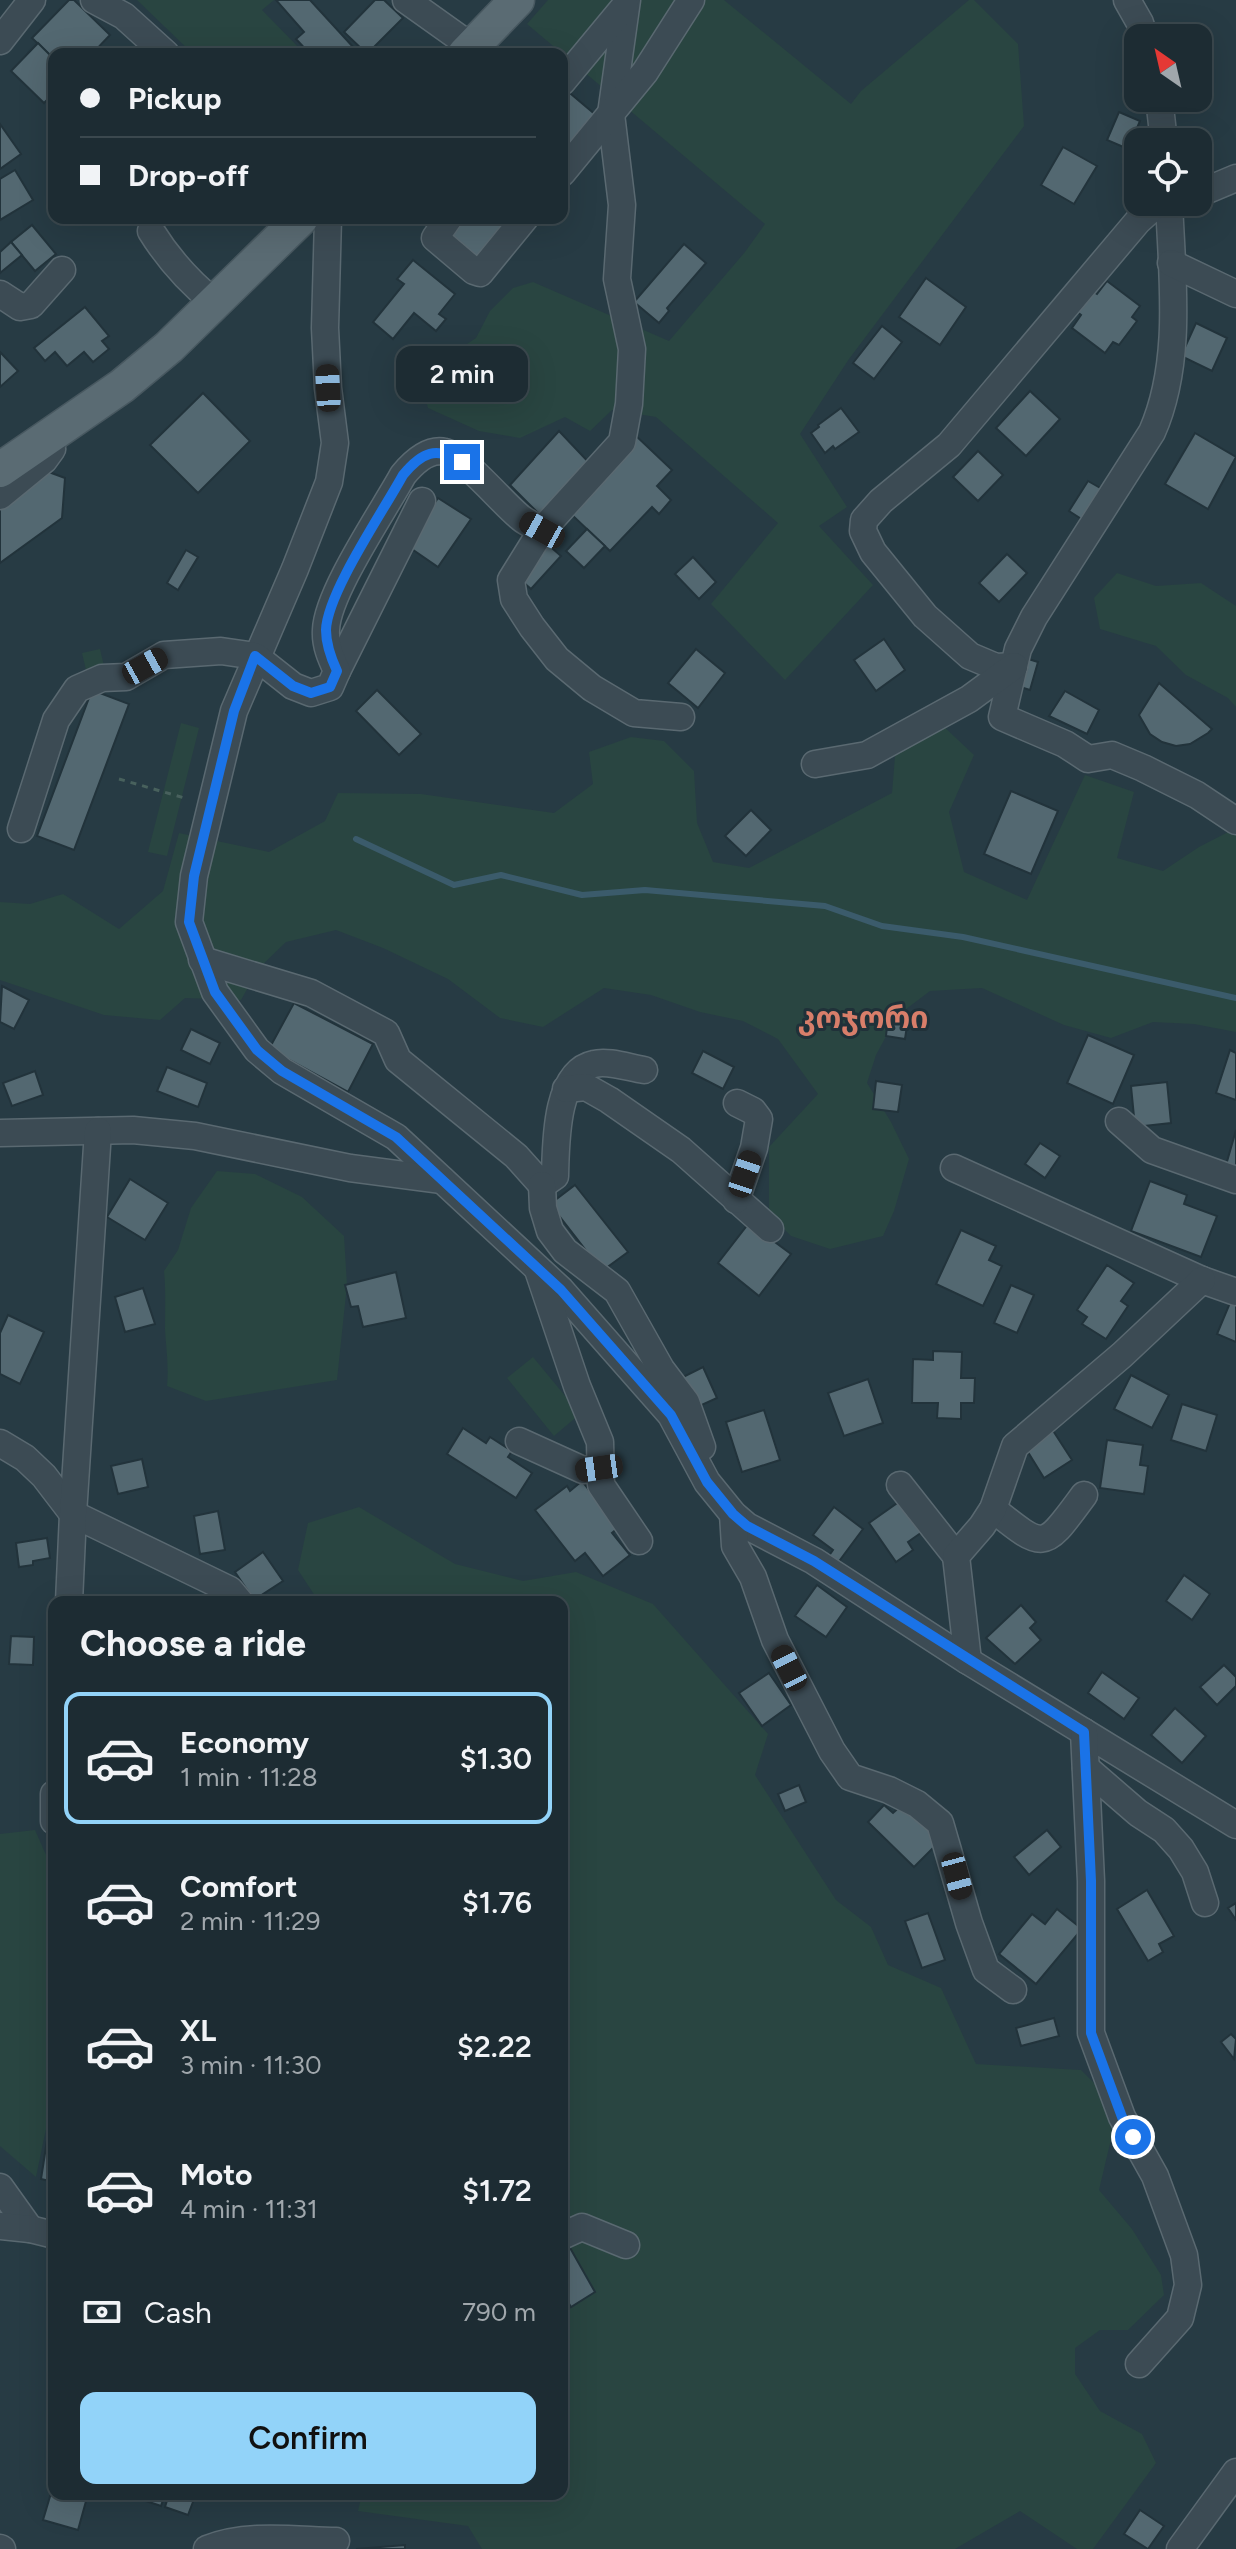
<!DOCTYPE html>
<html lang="en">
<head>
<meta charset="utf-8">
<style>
	:root { --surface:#1d2c33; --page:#25343b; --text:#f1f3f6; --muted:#a0a7ac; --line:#3b484e; --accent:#92d3f9 }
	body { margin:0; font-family:Figtree,"Noto Sans Georgian",sans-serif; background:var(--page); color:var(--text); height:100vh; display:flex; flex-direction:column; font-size:30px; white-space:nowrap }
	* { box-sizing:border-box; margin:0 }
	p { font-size:26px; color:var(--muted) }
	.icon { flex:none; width:44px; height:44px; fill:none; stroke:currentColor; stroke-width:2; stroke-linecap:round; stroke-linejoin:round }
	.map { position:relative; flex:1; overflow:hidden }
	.details { position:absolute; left:48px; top:1596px; width:520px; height:904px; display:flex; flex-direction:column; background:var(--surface); border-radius:16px; box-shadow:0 8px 32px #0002,0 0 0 2px var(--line) }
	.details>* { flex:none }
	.hud { position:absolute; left:48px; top:48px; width:520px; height:176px; border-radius:16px; box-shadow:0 8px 32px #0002,0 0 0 2px var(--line); display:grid; align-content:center; height:176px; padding:0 32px; background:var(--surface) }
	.needle { width:52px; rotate:326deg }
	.fabs { position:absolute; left:1124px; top:24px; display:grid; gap:16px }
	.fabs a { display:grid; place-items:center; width:88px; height:88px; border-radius:16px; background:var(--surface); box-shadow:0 8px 32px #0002,0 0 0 2px var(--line); font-size:40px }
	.end { position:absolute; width:36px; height:36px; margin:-18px; border:10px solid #1a73e8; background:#fff; box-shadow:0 0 0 4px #fff }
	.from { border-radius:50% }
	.bubble { position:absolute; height:56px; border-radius:16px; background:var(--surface); box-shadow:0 8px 32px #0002,0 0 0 2px var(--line); font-size:26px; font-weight:600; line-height:56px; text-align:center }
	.car { position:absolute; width:24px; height:48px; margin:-24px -12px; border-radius:10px; box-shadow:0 0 6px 2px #0007; background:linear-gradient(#222 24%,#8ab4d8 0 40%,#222 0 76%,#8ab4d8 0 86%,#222 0) }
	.hud b { display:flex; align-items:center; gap:28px; height:76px; font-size:30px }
	.hud b+b { border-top:2px solid var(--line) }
	.hud i { width:20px; height:20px; background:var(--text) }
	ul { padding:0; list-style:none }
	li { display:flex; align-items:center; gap:24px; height:132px; margin:0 16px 12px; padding:0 16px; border:4px solid transparent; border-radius:16px }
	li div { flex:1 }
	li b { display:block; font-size:30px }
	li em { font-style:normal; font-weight:600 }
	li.selected { border-color:var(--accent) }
	li>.icon { width:72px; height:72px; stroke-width:1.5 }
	h2 { padding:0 32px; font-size:36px; line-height:96px }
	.pay { display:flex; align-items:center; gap:20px; height:88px; padding:0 32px; font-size:30px }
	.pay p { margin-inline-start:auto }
	.button { display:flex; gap:16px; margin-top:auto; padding:16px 32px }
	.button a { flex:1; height:92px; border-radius:16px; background:var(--accent); color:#111; font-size:32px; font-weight:600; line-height:92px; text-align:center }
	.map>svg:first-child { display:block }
</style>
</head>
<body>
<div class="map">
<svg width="1236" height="2549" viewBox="0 0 1236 2549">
	<rect width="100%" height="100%" fill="#273b44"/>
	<g fill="#294541">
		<path d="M137,0H274L262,10L305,54H193Z"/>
		<path d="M548,0H724L851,104L861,91L969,0H974L1018,44L1024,126L849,359L800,434L847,507L819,526L873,585L785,680L711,604L778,523L656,417L612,410L590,431L565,417L520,438L479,431L428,408L419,376L476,338L490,311L513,288L533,282L669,341L745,252L765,224L527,24Z"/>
		<path d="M1117,573L1156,586L1201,583L1236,606V707L1228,698L1186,675L1156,646L1100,629L1094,598Z"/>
		<path d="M100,649L104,666L86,670L82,653Z"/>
		<path d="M181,723L199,728L167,856L148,852Z"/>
		<path d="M940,723L974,755L949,812L964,872L1027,900L1085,775L1134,792L1117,858L1163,871L1199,847L1236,828V1032L1194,1024L1153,1022L1111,1038L1064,1025L982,988L930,991L897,1016L876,1055L867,1083L891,1122L909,1159L894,1211L883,1236L830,1249L791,1236L769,1214V1147L818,1094L778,1039L743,1021L700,1012L651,995L604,988L543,1027L500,1018L448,979L383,948L336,930L286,942L259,968L241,1000L185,998L160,1020L104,1015L0,980V902L30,904L63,894L119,929L163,891L179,833L269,852L325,821L338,793L421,794L554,813L593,784L589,752L631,737L664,741L694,771L697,823L713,862L749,868L892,793L896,744Z"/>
		<path d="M217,1171L255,1174L302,1197L344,1236L347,1285L337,1380L206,1401L167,1386C169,1366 166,1348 165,1329C165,1309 166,1291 164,1271L178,1250L191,1208Z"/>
		<path d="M533,1357L580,1414L554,1436L507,1378Z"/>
		<path d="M359,1507L455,1564L523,1581L576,1572L653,1604L768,1734L755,1775L836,1900L871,1927L888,1965L941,1988L976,2064L1081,2070L1108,2097L1112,2135L1099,2190L1132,2229L1161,2275L1164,2295L1128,2330H1100L1075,2348V2374L1100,2411L1142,2434L1156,2463L1093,2549H1077L1020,2511L955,2549H482L468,2526L358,2511L362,2494H562V1602H319L298,1570L308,1523Z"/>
		<path d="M35,1830L54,1873V2090L36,2177L0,2146V1834Z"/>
	</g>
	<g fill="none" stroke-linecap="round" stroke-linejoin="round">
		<path stroke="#3b5b6b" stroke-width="6" d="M356,839L454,885L501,875L582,895L645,890L825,906L882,926L963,937L1236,998"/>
	</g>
	<g fill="#536871" stroke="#22333b" stroke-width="2">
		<path d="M69,0H74L110,35L92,54H54V59L32,38Z"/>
		<path d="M276,0H310L354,48L347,54H310L296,39L304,32Z"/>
		<path d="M375,0H384L403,18L367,54L344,32Z"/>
		<path d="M38,43L54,59V93L44,103L11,71Z"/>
		<path d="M565,89L597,116L562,159V93Z"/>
		<path d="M1119,112L1140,121L1128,149L1107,140Z"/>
		<path d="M0,124L21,154L0,169Z"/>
		<path d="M1183,136L1202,141L1199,156L1198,142H1181Z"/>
		<path d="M1063,147L1097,166L1074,204L1041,185Z"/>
		<path d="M15,170L33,200L0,220V179Z"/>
		<path d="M458,218H512L474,262L442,238Z"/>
		<path d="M32,225L56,254L35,271L11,242Z"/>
		<path d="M11,242L22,255L0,273V252Z"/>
		<path d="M684,244L706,263L667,308L669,311L659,323L634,302Z"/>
		<path d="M413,260L455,294L439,314L446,319L436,331L414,313L393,339L373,322L404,284L397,279Z"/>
		<path d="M926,278L966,307L940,345L899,317Z"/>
		<path d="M1107,281L1140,306L1132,317L1137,321L1119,345L1113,342L1105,353L1072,328L1081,315L1076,311L1092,291L1097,294Z"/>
		<path d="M85,307L109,336L102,341L109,349L93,362L84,352L67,366L55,352L45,361L34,348Z"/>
		<path d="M1196,323L1227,338L1212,371L1181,356Z"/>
		<path d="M882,326L902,342L874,379L853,363Z"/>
		<path d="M0,352L18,371L0,387Z"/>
		<path d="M1030,391L1060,419L1026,456L996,428Z"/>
		<path d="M203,393L250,441L198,493L150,445Z"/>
		<path d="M841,408L859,432L835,449L833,446L825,453L811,433L819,427L818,425Z"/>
		<path d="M559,431L595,469L547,522L510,485Z"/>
		<path d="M633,433L672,470L657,486L671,500L659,514L652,507L610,551L571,514Z"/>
		<path d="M1195,433L1236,457L1208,509L1165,484Z"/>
		<path d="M978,451L1003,475L978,501L953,477Z"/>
		<path d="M46,471L65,478L62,518L0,563V505Z"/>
		<path d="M1088,481L1102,489L1083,520L1069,511Z"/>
		<path d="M438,498L471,519L438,567L406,545Z"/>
		<path d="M587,529L605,546L584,568L566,551Z"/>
		<path d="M545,542L561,556L531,589L515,575Z"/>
		<path d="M186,550L198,557L178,590L167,583Z"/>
		<path d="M1007,554L1027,573L999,602L979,583Z"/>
		<path d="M693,557L716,582L699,599L675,574Z"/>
		<path d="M884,639L905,670L876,691L854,660Z"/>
		<path d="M696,649L725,673L698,708L668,683Z"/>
		<path d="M1025,658L1038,662L1030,690L1017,686Z"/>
		<path d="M1159,683L1212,729L1208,733L1190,744L1176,746L1162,742L1150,734L1139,715Z"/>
		<path d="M92,690L129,704L74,850L37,836Z"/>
		<path d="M377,690L421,734L399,755L356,711Z"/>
		<path d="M1065,691L1099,710L1087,734L1049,716Z"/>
		<path d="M1011,791L1058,811L1031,874L984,854Z"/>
		<path d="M751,810L771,830L746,856L725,836Z"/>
		<path d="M2,986L29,1000L14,1029L0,1022Z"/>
		<path d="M294,1003L373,1044L348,1092L269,1049Z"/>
		<path d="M888,1017L908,1019L905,1039L886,1036Z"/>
		<path d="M191,1029L220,1043L210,1064L181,1050Z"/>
		<path d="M1088,1035L1134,1055L1113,1104L1067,1083Z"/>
		<path d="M1230,1050L1236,1053V1100L1216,1093Z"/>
		<path d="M703,1051L734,1067L723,1089L692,1073Z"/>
		<path d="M167,1067L207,1083L198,1107L157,1091Z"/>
		<path d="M35,1071L43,1095L12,1106L3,1083Z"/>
		<path d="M876,1081L902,1085L898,1112L873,1109Z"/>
		<path d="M1167,1082L1171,1123L1135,1127L1131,1086Z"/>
		<path d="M1236,1130V1175L1224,1172Z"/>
		<path d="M1040,1143L1060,1156L1045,1178L1025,1164Z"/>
		<path d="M130,1179L168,1203L145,1240L107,1217Z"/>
		<path d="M1150,1181L1187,1195L1184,1204L1217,1216L1201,1257L1131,1231Z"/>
		<path d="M575,1185L628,1252L602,1271L550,1204Z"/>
		<path d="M749,1223L791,1254L759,1296L718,1263Z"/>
		<path d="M961,1230L996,1246L989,1260L1002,1266L983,1306L936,1284Z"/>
		<path d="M1107,1265L1134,1283L1121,1301L1128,1306L1106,1339L1082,1324L1087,1317L1077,1310Z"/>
		<path d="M396,1272L406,1318L363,1327L358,1306L351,1307L345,1285Z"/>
		<path d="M1011,1285L1034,1295L1017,1333L994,1323Z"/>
		<path d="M143,1288L155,1324L125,1332L115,1297Z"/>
		<path d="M1232,1298L1236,1300V1342L1217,1334Z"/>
		<path d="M8,1315L44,1332L20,1384L0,1374V1333Z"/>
		<path d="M933,1351L962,1352L961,1378H975L974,1403H961V1419L937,1418L938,1403H912L913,1359L933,1360Z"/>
		<path d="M703,1367L717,1398L693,1409L679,1379Z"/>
		<path d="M1131,1375L1169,1395L1152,1428L1114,1409Z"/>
		<path d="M868,1379L883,1423L844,1436L828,1393Z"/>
		<path d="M1182,1404L1217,1415L1206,1451L1171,1440Z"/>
		<path d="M764,1410L780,1460L742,1472L726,1422Z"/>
		<path d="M1050,1426L1072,1460L1044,1478L1023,1444Z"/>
		<path d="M463,1428L486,1443L490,1437L512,1451L508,1457L532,1473L516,1498L447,1454Z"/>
		<path d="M1107,1440L1143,1445L1140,1465L1148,1466L1144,1494L1100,1488Z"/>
		<path d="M142,1459L148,1487L118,1494L111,1466Z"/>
		<path d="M582,1481L618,1528L612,1533L630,1555L603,1576L585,1553L575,1561L535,1510L567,1486L570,1491Z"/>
		<path d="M903,1499L925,1530L908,1542L913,1550L896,1562L869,1523Z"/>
		<path d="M834,1507L863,1529L837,1564L828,1557L833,1550L813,1535Z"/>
		<path d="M218,1511L225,1550L200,1554L194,1516Z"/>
		<path d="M47,1538L50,1558L33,1561V1565L19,1567L16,1543Z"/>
		<path d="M263,1552L283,1581L254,1600L235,1572Z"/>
		<path d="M1184,1575L1210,1594L1192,1620L1166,1601Z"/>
		<path d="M817,1585L847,1607L826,1637L795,1616Z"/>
		<path d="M1021,1605L1036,1622L1030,1628L1041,1640L1015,1664L986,1638Z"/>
		<path d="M11,1636L34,1637L33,1665L9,1664Z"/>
		<path d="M1224,1665L1236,1677V1686L1217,1705L1200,1687Z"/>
		<path d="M1102,1672L1139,1698L1124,1719L1088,1693Z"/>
		<path d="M769,1673L791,1705L762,1726L739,1693Z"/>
		<path d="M1175,1708L1206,1736L1182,1763L1151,1735Z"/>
		<path d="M799,1785L806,1802L785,1811L778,1794Z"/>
		<path d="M904,1803L941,1840L914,1867L868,1822L884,1805L893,1813Z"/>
		<path d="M1047,1830L1061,1847L1029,1875L1014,1857Z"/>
		<path d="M1147,1890L1174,1936L1159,1944L1163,1952L1148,1961L1117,1909Z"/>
		<path d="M1236,1903V1920L1228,1908Z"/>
		<path d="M1057,1909L1082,1929L1036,1984L999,1954L1032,1914L1045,1924Z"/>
		<path d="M928,1913L945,1960L922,1968L905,1921Z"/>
		<path d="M1054,2018L1059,2036L1021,2046L1016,2028Z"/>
		<path d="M1231,2034L1236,2039L1234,2059L1221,2042Z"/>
		<path d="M48,2134L54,2135V2182L41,2179Z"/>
		<path d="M569,2246L595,2292L571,2307L562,2292V2250Z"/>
		<path d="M54,2483V2494H88L78,2530L43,2520Z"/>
		<path d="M138,2494H165L161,2506L137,2498Z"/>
		<path d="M169,2494H196L188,2515L165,2507Z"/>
		<rect x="240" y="2494" width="27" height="3"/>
		<path d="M298,2494H339V2499L298,2498Z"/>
		<path d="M1140,2510L1164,2526L1148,2549L1124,2534Z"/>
		<path d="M405,2545V2549H356Z"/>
	</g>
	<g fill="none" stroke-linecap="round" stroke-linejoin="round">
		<g stroke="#5a6971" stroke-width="29">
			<g id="minor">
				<path d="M94,0L124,16L166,54"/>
				<path d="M406,0L472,47"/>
				<path d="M627,0L611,114L622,205L617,279L632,349L629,404L622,442L542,530L511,580L514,599L532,627L557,659L592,688L634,713L681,717"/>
				<path d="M1127,0L1140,23L1145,38"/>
				<path d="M0,41L32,0"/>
				<path d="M562,82L625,6"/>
				<path d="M1159,98L1164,142"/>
				<path d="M562,173L645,72L691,0"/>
				<path d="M1198,194L1236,178"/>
				<path d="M1169,202C1172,277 1183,362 1152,432L1034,617L1018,649L1002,717L1065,744L1088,759L1112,755L1143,768L1197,795L1236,821"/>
				<path d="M328,218L325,328L328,388L335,443L329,482L295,569L234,711L194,876L189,922L215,992L257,1050L282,1071L396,1137L561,1290L671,1415L707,1482L733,1514L747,1526L814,1561L968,1661L1236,1825"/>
				<path d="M449,218L435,238L474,271L480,273L525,218"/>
				<path d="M151,231C169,260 189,282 215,303"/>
				<path d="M1171,263L1236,294"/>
				<path d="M0,294L20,307L31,305L62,270"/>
				<path d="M0,496L44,460L52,449L46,437"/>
				<path d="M1014,666L996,667L970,656L925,616L873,552L863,531L864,520L881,501L949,445L1138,221L1157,204L1171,202"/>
				<path d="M337,671L422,501"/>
				<path d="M815,764L867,755L969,699L1014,666"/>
				<path d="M21,829L56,720L77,689L102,678L126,677L164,655L221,651L255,656L293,686L311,693L330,687L337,671C331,658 325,645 326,630C327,593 384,510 403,475C413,463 428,448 445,452C463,455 504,505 521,518C527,523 535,526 542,530"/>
				<path d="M202,960L311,993L386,1033L398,1060L516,1156L542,1185L555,1176C556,1144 555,1072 594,1064C608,1060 630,1068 644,1070"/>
				<path d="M566,1089L586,1087L609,1100L681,1150L770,1229"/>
				<path d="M1119,1121L1152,1150L1236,1180"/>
				<path d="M0,1133L133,1130L195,1136L350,1168L442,1180"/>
				<path d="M954,1168L1202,1280L1236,1292"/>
				<path d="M542,1185L543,1208L550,1231L565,1251L617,1291L661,1369L686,1402L702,1447"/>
				<path d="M736,1200L754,1148L759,1119L753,1111L737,1103"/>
				<path d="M538,1270L577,1386L600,1442L601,1485L639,1541"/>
				<path d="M519,1441L583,1470L599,1468"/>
				<path d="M0,1443L25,1458L44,1476L73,1514L230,1590L240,1602"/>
				<path d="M900,1485L956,1556"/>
				<path d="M993,1509C1046,1552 1044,1549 1084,1495"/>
				<path d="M733,1514L735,1546L753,1577L775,1640L832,1751L850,1777L889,1790L917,1804L940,1823L969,1923L986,1970L1013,1990"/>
				<path d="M69,1602L73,1514L98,1131"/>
				<path d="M968,1661L956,1556L982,1526L993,1509L1015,1446L1122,1355L1202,1280"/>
				<path d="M1084,1732L1091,1881V2033L1122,2117L1155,2176L1184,2255L1188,2285L1180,2318L1139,2364"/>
				<path d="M1086,1768L1138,1813L1164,1830L1181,1849L1195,1872L1205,1903"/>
				<path d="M54,1794V1821"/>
				<path d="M0,2187L30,2229"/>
				<path d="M0,2226L30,2229L54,2235"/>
				<path d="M562,2236L582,2227L626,2245"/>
				<path d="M0,2548L2,2549"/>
				<path d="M207,2549C246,2533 294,2540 336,2541"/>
				<path d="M1180,2549L1236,2472"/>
			</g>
		</g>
		<g stroke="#485860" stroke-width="37">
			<g id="major">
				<path d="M465,54L517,0"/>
				<path d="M0,470L122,386L169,347L301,218"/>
			</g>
		</g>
		<path stroke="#48615d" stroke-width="3" stroke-dasharray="6 6" stroke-linecap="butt" d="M119,779L188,799"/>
		<use href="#minor" stroke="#3c4b54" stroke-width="26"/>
		<use href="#major" stroke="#5a6b73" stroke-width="34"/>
	</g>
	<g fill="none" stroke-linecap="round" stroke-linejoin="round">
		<path stroke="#1a73e8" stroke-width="10" d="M462,462C436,446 422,452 403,475C384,510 327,593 326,630C326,645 331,658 337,671L330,687L311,693L293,686L255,656L234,711L194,876L189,922L215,992L257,1050L282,1071L396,1137L561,1290L671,1415L707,1482L733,1514L747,1526L814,1561L1084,1732L1091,1881V2033L1122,2117L1133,2137"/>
	</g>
	<g text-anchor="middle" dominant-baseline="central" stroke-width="6" stroke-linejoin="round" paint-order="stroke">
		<g font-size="30" font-weight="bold" fill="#d87e6a" stroke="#203139">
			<text x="863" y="1017">კოჯორი</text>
		</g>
	</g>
</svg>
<div class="fabs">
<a><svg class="needle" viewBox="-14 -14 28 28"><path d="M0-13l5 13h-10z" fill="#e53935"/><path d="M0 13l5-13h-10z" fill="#a0a7ac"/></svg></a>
<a><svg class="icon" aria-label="locate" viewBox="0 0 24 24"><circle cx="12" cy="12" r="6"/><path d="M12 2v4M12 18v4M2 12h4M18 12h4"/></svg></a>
</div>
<i class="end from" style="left:1133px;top:2137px"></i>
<i class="end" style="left:462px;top:462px"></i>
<div class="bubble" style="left:396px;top:346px;width:132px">2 min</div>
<i class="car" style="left:328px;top:388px;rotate:357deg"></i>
<i class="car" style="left:542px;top:530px;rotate:299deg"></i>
<i class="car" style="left:145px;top:666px;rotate:61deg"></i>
<i class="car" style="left:745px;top:1174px;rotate:19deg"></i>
<i class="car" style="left:599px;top:1468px;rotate:262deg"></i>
<i class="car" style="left:789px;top:1668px;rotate:333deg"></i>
<i class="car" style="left:957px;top:1876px;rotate:165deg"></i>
<div class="hud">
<b><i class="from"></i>Pickup</b>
<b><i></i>Drop-off</b>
</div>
<section class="details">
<h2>Choose a ride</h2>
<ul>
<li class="selected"><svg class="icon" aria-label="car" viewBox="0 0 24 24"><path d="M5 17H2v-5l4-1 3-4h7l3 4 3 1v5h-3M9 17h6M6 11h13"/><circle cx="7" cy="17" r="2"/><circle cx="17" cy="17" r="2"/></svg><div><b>Economy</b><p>1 min · 11:28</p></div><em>$1.30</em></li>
<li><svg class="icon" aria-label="car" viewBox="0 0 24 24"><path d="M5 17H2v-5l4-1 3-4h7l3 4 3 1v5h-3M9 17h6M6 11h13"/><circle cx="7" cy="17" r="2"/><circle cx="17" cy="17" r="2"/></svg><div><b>Comfort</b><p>2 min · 11:29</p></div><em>$1.76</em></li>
<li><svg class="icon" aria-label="car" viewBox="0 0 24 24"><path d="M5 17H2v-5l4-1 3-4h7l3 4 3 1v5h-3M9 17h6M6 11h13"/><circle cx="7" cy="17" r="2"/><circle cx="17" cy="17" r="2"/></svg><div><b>XL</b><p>3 min · 11:30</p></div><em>$2.22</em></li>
<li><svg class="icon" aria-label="car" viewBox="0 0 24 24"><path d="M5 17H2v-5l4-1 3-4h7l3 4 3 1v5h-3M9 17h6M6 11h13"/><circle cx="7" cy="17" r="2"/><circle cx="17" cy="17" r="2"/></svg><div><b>Moto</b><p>4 min · 11:31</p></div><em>$1.72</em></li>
</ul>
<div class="pay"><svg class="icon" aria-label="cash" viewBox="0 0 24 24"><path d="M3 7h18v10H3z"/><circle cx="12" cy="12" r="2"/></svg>Cash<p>790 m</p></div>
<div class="button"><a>Confirm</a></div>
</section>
</div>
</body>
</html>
